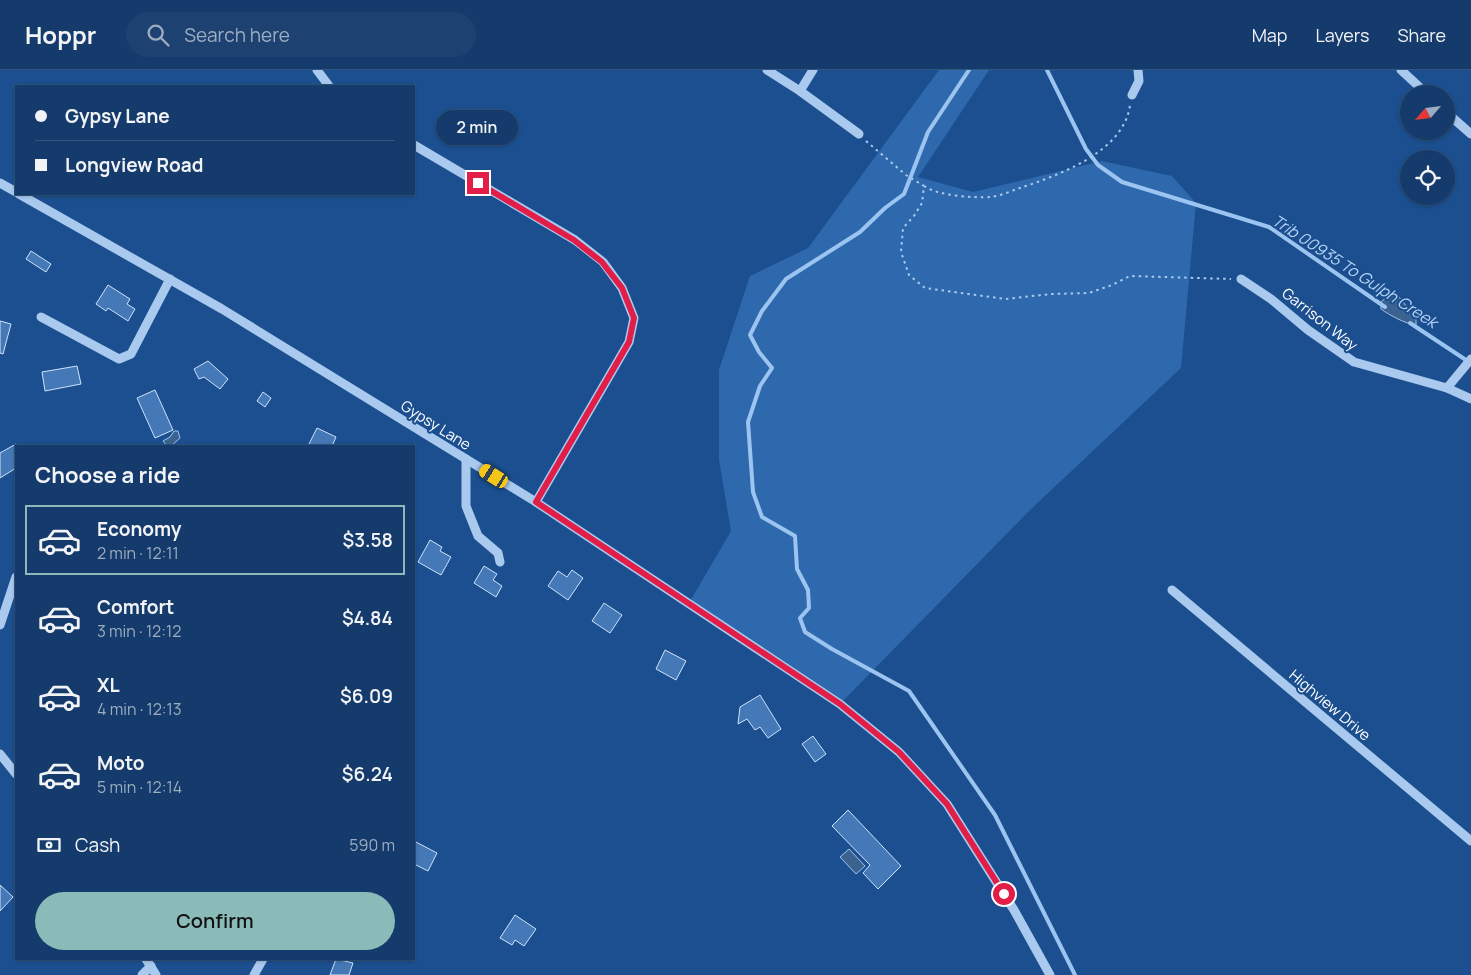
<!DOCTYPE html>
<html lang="en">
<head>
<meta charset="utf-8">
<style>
	:root { --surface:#143b6b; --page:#1d4271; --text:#f1f3f6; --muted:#9dadc1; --line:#33557e; --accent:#8bbbb9 }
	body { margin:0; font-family:Manrope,sans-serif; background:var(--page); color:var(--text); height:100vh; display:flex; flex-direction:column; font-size:19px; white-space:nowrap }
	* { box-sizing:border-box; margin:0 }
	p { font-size:16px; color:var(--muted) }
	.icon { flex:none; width:28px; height:28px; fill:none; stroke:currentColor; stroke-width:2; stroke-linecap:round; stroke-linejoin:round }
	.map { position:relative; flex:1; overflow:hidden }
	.sheet { position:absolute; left:15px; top:375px; width:400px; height:515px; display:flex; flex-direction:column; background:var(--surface); border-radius:0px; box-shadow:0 1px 4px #0004,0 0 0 1px var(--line) }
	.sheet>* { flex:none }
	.hud { position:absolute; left:15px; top:15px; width:400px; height:110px; border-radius:0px; box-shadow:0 1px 4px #0004,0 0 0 1px var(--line); display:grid; align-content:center; height:110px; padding:0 20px; background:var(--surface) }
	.needle { width:32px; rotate:242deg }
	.fabs { position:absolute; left:1400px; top:15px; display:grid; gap:10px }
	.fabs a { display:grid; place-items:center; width:55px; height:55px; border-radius:50%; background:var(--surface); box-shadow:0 1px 4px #0004,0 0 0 1px var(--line); font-size:25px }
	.end { position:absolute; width:22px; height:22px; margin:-11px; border:6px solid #e11d48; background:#fff; box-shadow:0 0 0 2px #fff }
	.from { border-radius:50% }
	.bubble { position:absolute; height:35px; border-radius:18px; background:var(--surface); box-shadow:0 1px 4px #0004,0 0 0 1px var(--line); font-size:16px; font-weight:600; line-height:35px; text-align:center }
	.car { position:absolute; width:15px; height:30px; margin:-15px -8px; border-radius:6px; box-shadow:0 0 4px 1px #0007; background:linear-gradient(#f5c518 24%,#345 0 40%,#f5c518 0 76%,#345 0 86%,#f5c518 0) }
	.hud b { display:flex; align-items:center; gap:18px; height:48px; font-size:19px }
	.hud b+b { border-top:1px solid var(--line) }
	.hud i { width:12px; height:12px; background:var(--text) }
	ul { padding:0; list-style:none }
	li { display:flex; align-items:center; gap:15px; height:70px; margin:0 10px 8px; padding:0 10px; border:2px solid transparent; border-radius:0px }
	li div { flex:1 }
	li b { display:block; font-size:19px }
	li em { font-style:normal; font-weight:600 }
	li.selected { border-color:var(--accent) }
	li>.icon { width:45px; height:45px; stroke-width:1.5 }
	h2 { padding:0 20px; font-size:22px; line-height:60px }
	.pay { display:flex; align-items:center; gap:12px; height:55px; padding:0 20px; font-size:19px }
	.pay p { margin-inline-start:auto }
	.button { display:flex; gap:10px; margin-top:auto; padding:10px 20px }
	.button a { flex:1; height:58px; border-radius:30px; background:var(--accent); color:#111; font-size:20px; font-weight:600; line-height:58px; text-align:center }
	header { display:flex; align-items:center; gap:30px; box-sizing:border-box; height:70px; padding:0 25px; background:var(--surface); border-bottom:1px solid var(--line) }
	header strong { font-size:24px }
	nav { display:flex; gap:28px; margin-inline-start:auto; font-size:18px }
	.search { width:350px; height:45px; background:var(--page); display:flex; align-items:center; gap:12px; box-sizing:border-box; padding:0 18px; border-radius:28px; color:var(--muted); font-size:19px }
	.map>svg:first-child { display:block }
</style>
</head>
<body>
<header>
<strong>Hoppr</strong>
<div class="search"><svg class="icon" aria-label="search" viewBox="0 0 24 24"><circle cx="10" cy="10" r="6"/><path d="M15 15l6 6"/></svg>Search here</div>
<nav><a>Map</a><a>Layers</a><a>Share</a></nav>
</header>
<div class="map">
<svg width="1471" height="905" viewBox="0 0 1471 905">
	<rect width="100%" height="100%" fill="#1b4f8f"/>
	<path fill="#2e69ad" d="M939,0H989L918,107L973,122L1102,91L1172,106L1196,133L1181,298L1030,440L840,634L689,533L731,461L719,390V300L750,206L808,178Z"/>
	<g fill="#3c6290" stroke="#9cc4f0">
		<path d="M1390,224L1399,227L1416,248V255C1406,254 1389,245 1381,239V232Z"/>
		<path d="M174,361H178L180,368L171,376H167L163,371L170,367Z"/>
		<path d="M849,779L865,796L856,804L840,787Z"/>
	</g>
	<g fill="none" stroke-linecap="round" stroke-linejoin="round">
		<g stroke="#9cc4f0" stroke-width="4">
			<path d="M969,0L928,62L904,124L885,138L860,162L786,209L762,241L750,265L759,282L772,298L760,316L748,352L753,422L762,447L795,466L797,499L808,520L809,538L800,548L805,562L832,579L909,621L995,745L1075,905"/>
			<path d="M1047,0L1086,79L1098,95L1122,112L1269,157L1385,237"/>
			<path d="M1410,253L1469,292"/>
		</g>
	</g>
	<g fill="#4478b7" stroke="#cfe3fa">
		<path d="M31,181L51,194L46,202L26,189Z"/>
		<path d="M108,215L130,229L127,234L135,239L128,251L108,238L106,241L96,234Z"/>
		<path d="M0,251L11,254L3,284L0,283Z"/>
		<path d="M208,291L228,309L220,319L204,307L199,309L194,299Z"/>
		<path d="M77,296L81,314L45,321L42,302Z"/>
		<path d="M155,320L173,360L155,368L137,328Z"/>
		<path d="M263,322L271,328L265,337L257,331Z"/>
		<path d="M317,358L336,367L332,376H308Z"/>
		<path d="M16,374V398L0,408V383Z"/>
		<path d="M430,470L442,477L440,481L451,487L441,505L418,492Z"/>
		<path d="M484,496L497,504L493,510L502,516L496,527L474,513Z"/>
		<path d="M572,500L583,508L568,530L548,516L558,501L567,507Z"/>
		<path d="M604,533L622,545L610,563L592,551Z"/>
		<path d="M665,580L686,591L676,610L656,599Z"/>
		<path d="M760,625L781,659L768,668L760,657L755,660L747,649L738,654L740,637Z"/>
		<path d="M813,666L826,684L815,692L802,674Z"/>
		<path d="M848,740L901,796L878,819L863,803L870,795L832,756Z"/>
		<path d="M414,771L437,783L428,801L414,794Z"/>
		<path d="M0,815L13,827L0,841Z"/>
		<path d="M515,845L536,859L524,876L515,870L512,875L500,868Z"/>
		<path d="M336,889L353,893L349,905H330Z"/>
	</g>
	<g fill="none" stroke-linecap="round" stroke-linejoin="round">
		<g stroke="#a9c9ee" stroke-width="2" stroke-dasharray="2.5 4" stroke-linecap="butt">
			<path d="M866,71L906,105L924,116L922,133L914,146L903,158L901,182L909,205L925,218L1005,229L1051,224L1089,223L1112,215L1130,206L1231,209"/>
			<path d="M924,116C939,126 972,128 991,127C1000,126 1011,121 1020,118C1059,105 1124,82 1130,35"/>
		</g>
		<g stroke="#a9c9ee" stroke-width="9">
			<path d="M317,0L329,16"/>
			<path d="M767,0L800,21L859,64"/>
			<path d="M1401,0L1427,24"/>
			<path d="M800,21L813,0"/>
			<path d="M1132,25L1139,11L1138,0"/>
			<path d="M1446,42L1471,64"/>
			<path d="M414,75L575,170L603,192L622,218L634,248L629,272L536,432"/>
			<path d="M0,113L16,122"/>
			<path d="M19,124L222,239L536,432L840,634L899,682L947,734L1014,840L1050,905"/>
			<path d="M1241,209L1271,229L1308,260L1354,292L1447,318L1471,329"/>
			<path d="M41,247L119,289L131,284L170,209"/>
			<path d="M1447,318L1471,289"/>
			<path d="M466,389V436L478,466L498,483L500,492"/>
			<path d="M1172,520L1471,771"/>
			<path d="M0,555L16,507"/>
			<path d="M0,684L16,704"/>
			<path d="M146,889L156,905"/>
			<path d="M142,905L151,896"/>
			<path d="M254,905L263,889"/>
		</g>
	</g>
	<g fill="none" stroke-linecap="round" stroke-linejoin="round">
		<path stroke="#e11d48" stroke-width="6" d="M478,113L574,170L602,192L622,218L634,248L629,272L536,432L840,634L899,682L947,734L1004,824"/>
	</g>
	<g text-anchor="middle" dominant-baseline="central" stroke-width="4" stroke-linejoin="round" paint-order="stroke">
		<g font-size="15" fill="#fff" stroke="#1b4f8f">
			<text transform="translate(1320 249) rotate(38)">Garrison Way</text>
			<text transform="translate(436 355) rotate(32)">Gypsy Lane</text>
			<text transform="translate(1330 635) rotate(40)">Highview Drive</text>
		</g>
		<g font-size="16" font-style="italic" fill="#b5d3f5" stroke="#1b4f8f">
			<text transform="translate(1355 201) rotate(33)">Trib 00935 To Gulph Creek</text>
		</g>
	</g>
</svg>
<div class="fabs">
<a><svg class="needle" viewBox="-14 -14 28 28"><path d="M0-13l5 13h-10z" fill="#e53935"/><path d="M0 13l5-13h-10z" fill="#9dadc1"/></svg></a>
<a><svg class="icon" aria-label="locate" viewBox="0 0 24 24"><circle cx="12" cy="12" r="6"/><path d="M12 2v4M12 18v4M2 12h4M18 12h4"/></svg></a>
</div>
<i class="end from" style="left:1004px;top:824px"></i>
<i class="end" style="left:478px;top:113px"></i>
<div class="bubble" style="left:436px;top:40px;width:82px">2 min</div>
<i class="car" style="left:494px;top:406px;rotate:302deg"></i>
<div class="hud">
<b><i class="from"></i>Gypsy Lane</b>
<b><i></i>Longview Road</b>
</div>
<section class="sheet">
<h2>Choose a ride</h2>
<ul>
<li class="selected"><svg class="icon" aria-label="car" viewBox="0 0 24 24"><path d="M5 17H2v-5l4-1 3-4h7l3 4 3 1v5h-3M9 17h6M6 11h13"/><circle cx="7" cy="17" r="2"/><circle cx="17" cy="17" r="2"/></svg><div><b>Economy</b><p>2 min · 12:11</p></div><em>$3.58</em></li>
<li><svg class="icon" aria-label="car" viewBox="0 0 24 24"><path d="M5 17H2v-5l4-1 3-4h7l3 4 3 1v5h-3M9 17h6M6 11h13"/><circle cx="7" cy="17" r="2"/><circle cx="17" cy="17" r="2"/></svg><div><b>Comfort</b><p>3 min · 12:12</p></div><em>$4.84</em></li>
<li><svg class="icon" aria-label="car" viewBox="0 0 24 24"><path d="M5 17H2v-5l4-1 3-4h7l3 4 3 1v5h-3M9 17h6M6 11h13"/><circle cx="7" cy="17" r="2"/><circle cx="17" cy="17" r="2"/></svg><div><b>XL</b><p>4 min · 12:13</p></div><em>$6.09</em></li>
<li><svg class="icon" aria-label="car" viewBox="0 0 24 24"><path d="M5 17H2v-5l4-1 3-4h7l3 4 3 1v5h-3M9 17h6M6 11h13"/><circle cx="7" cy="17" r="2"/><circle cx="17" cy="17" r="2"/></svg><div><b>Moto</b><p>5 min · 12:14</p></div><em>$6.24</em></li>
</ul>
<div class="pay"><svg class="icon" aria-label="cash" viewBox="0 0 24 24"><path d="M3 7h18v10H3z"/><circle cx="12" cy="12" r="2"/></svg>Cash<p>590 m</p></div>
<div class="button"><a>Confirm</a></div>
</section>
</div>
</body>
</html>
